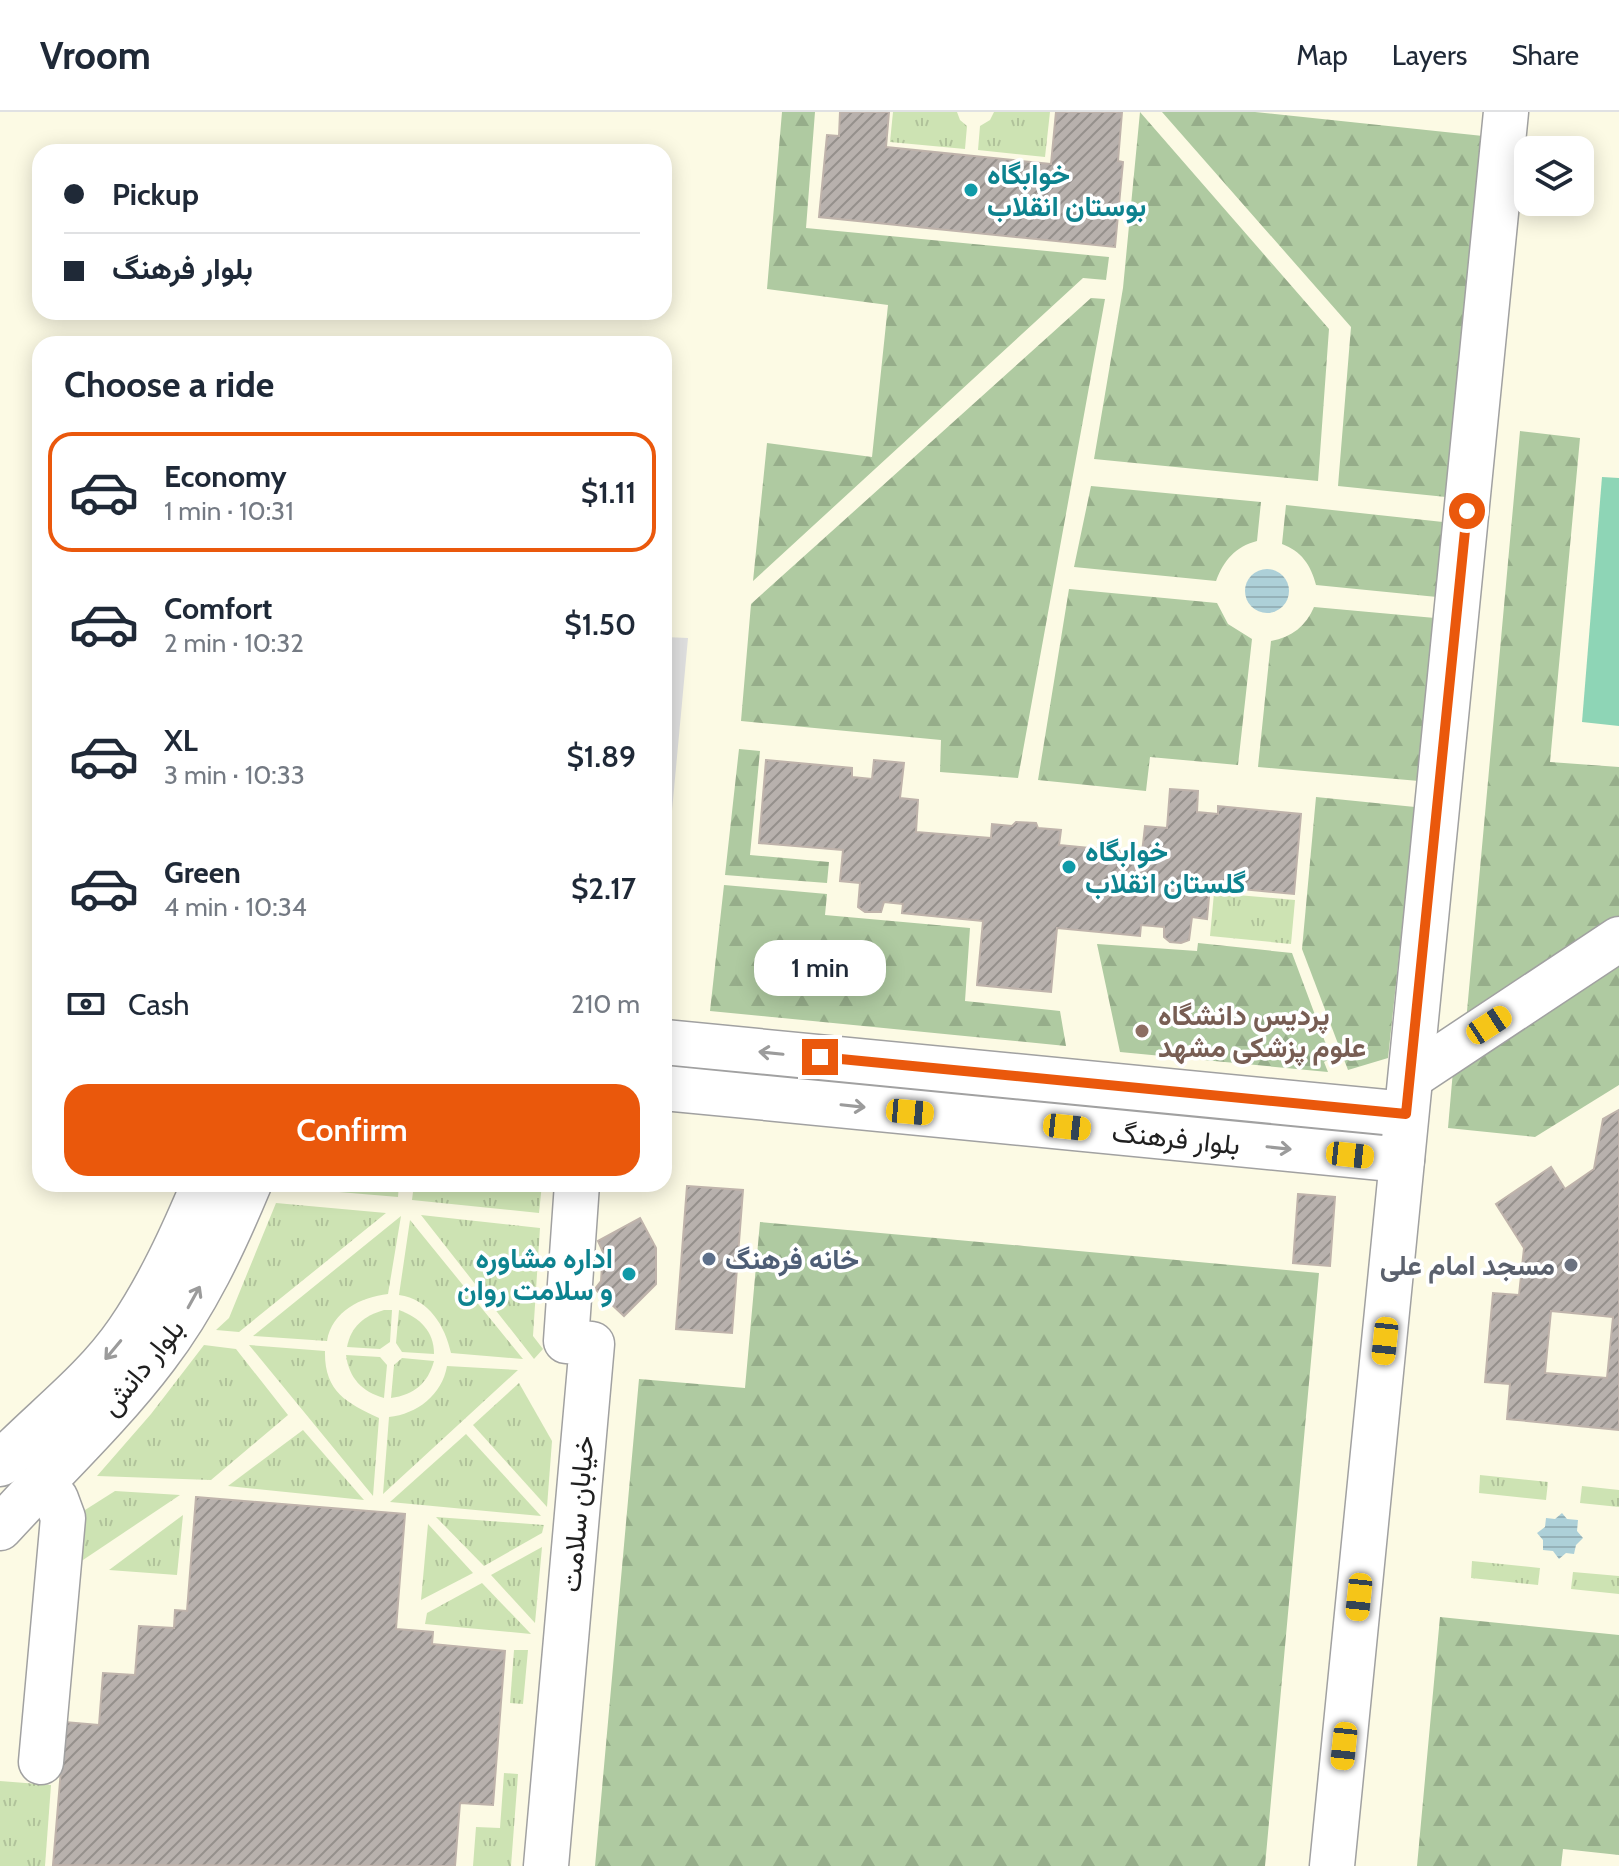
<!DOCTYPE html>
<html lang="en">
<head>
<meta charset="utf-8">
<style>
	:root { --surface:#fff; --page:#f6f6f7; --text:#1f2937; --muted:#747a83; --line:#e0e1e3; --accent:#ea580c }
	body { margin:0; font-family:Cabin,Vazirmatn,sans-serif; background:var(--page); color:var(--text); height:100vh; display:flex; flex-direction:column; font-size:30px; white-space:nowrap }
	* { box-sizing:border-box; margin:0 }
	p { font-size:26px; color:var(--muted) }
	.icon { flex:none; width:44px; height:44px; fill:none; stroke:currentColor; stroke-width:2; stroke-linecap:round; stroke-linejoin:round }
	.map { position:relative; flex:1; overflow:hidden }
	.details { position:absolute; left:32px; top:224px; width:640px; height:856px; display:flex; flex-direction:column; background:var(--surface); border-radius:24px; box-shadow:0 4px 20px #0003 }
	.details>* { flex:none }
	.top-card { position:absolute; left:32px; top:32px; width:640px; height:176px; border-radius:24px; box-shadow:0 4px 20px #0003; display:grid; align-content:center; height:176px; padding:0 32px; background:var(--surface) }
	.tools { position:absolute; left:1514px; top:24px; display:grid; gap:16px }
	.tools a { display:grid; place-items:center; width:80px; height:80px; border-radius:16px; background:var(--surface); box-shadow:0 4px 20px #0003; font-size:40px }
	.end { position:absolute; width:36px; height:36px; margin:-18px; border:10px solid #ea580c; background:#fff; box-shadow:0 0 0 4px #fff }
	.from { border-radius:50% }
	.bubble { position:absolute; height:56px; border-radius:24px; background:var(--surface); box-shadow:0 4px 20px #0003; font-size:26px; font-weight:600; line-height:56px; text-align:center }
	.car { position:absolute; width:24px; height:48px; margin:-24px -12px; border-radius:10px; box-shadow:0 0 6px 2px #0007; background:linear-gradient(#f5c518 24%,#345 0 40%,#f5c518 0 76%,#345 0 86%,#f5c518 0) }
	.top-card b { display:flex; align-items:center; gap:28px; height:76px; font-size:30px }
	.top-card b+b { border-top:2px solid var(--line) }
	.top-card i { width:20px; height:20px; background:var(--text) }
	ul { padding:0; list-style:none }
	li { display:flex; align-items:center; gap:24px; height:120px; margin:0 16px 12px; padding:0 16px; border:4px solid transparent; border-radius:24px }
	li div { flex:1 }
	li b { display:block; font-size:30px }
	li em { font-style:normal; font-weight:600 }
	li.current { border-color:var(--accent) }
	li>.icon { width:72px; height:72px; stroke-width:1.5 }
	h2 { padding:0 32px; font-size:36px; line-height:96px }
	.pay { display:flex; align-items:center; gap:20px; height:88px; padding:0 32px; font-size:30px }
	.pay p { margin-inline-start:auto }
	.cta { display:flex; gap:16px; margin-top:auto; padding:16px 32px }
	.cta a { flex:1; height:92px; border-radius:24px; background:var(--accent); color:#fff; font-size:32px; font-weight:600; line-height:92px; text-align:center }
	header { display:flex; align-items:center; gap:48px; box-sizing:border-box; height:112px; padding:0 40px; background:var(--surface); border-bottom:2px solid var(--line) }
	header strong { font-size:38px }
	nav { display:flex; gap:44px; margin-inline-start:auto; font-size:28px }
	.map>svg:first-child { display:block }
</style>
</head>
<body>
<header>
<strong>Vroom</strong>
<nav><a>Map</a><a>Layers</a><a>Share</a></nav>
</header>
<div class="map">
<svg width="1619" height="1754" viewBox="0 0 1619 1754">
	<defs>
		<pattern id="grass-tufts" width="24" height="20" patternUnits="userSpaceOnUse" patternTransform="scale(2)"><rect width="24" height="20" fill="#cde3b3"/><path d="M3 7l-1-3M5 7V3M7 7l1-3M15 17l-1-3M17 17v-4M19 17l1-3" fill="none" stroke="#b0c29a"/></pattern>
		<pattern id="forest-firs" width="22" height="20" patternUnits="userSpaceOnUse" patternTransform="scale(2)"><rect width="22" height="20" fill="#afcaa1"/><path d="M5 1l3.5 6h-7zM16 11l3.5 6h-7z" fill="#96ad8a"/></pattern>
		<pattern id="water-rules" width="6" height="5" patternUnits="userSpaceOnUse" patternTransform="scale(2)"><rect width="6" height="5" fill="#add0d8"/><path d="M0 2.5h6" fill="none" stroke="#95b2b9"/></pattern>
		<pattern id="building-hatch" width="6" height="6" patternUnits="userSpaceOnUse" patternTransform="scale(2)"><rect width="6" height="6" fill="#b8b1ad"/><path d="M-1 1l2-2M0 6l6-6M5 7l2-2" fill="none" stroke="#95908c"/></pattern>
	</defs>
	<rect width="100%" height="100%" fill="#efece7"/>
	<path fill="#fcfae4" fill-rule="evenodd" d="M0,0H1619V1754H0ZM1528,38H1580V90H1528ZM40,40H664V200H40ZM40,232H664V1072H40Z"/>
	<g fill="url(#grass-tufts)">
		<path d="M893,0H957L960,8L967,14L965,37L890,30Z"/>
		<path d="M994,0H1050L1045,45L978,38L980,14L990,8Z"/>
		<path d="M1214,781L1295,788L1291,832L1210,824Z"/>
		<path d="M664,947L1338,1010L1337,1022L664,959Z"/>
		<path d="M281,1072H399L398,1085L280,1075Z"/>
		<path d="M414,1072H542L539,1101L412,1088Z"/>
		<path d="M276,1091L386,1101L239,1220L216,1218L229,1206Z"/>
		<path d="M421,1103L540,1116L533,1224L543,1237L534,1247Z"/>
		<path d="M401,1104L388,1182C361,1185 332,1199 327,1229L253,1224Z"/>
		<path d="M410,1108L523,1247L451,1241C445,1214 429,1187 399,1183Z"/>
		<path d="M384,1198H392L390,1230L380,1237L347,1235C351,1214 364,1204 384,1198Z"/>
		<path d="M399,1198C420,1206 434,1219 434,1242L402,1240L396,1231Z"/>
		<path d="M204,1233L236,1237L288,1303L211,1368L97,1364L151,1302Z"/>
		<path d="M249,1233L325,1239C324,1279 346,1291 379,1306L373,1384Z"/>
		<path d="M346,1243L380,1245L387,1253L384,1286C362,1280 349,1266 346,1243Z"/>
		<path d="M402,1246L434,1249C428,1271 414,1283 391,1286L394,1253Z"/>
		<path d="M447,1254L518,1258L383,1382L389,1305C417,1302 442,1283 447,1254Z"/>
		<path d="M519,1271L552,1329L547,1395L473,1313Z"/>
		<path d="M303,1318L364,1388L228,1374Z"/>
		<path d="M466,1322L541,1404L390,1390Z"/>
		<path d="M1480,1363L1548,1370L1546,1388L1479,1381Z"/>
		<path d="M1582,1374L1619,1378V1395L1580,1391Z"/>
		<path d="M115,1379L180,1383L80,1450L85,1398Z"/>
		<path d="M183,1403L177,1463L109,1458Z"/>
		<path d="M436,1405L544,1413L542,1421L484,1454Z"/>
		<path d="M428,1412L473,1461L421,1488Z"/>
		<path d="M542,1435L535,1511L491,1463Z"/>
		<path d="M1472,1449L1540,1456L1538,1473L1471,1466Z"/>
		<path d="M1573,1460L1619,1464V1482L1571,1477Z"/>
		<path d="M482,1471L531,1522L425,1512L427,1501Z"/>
		<path d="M514,1538H528L523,1592L510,1591Z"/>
		<path d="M504,1661L518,1662L511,1754H473L476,1715L500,1716Z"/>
		<path d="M0,1669L51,1673L45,1754H0Z"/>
	</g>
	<g fill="url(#forest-firs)">
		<path d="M782,0H815L806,116L1109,145L1106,168L1083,166L753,469L767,331L872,345L888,193L767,177Z"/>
		<path d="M1140,0L1329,217L1318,369L1094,347L1123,176Z"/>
		<path d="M1162,0H1255L1483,24L1446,385L1338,374L1351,215Z"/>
		<path d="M1091,186L1105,187L1018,666L940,660L941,628L741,609L751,492Z"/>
		<path d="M1520,319L1580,326L1550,650L1619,655V808L1466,910Z"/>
		<path d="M1091,374L1261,390L1257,429C1235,435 1224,448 1216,469L1074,455Z"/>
		<path d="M1286,393L1443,410L1437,485L1316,473C1311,453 1301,439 1282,432Z"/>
		<path d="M1069,477L1217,491L1228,512L1252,527L1238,653L1150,645L1146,679L1038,668Z"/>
		<path d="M1314,495L1435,506L1419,669L1258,655L1271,529C1292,525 1306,514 1314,495Z"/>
		<path d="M739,637L760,639L750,743L829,750L827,771L725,763Z"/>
		<path d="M1316,685L1415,695L1388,946L1348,958L1302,837Z"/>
		<path d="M724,773L827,782L825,803L970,816L965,889L1060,899L1066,934L710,899Z"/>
		<path d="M1198,831L1292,841L1331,946L1324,950L1328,960L1120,940L1097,832L1197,839Z"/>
		<path d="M1619,840V973L1535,1025L1448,1016L1454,947Z"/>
		<path d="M760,1110L1319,1161L1265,1754H595L639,1267L745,1276Z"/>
		<path d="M1440,1505L1619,1523V1743L1563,1737L1561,1754H1417Z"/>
	</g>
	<path fill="#8ed5b6" d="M1602,365L1619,366V614L1582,610Z"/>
	<path fill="#e0e0e0" d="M664,525L688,526L664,785Z"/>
	<g fill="url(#water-rules)">
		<circle cx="1267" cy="479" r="22"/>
		<path d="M1562,1401L1567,1407L1578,1408L1577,1419L1583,1426L1576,1433L1574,1442L1566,1441L1559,1447L1553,1439L1543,1438V1428L1537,1421L1545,1415L1546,1406L1555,1407Z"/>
	</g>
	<g fill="url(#building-hatch)" stroke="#bfb3ab" stroke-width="2" fill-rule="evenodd">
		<path d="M840,0H889L886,35L1051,52L1056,0H1122L1118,49L1123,50L1115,135L819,105L827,23L839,24Z"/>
		<path d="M766,648L852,656V665L872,667L874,648L904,651L900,686L918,688L916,720L991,726L992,712L1012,714L1016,710L1036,711L1038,716L1061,718L1059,733L1142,741L1145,714L1167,716L1170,677L1198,679L1197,700L1218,702V694L1301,702L1294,782L1210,774L1207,807L1192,805L1189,828L1181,831L1170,830L1164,825V815L1141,813L1140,824L1057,816L1051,880L977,873L983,809L902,801L903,792L884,790L881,800H865L858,795L860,771L840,769L843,738L759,731Z"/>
		<path d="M1619,998V1318L1507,1307L1510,1272L1485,1270L1493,1181L1519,1183L1524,1136L1496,1092L1551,1055L1565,1077L1594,1057L1603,1007ZM1551,1199L1613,1205L1607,1266L1545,1261Z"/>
		<path d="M687,1074L743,1078L732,1221L676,1217Z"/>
		<path d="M1298,1082L1335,1085L1330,1154L1293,1151Z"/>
		<path d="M640,1106L656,1136V1172L624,1204L595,1177L601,1169L602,1154L603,1140L598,1129Z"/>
		<path d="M196,1385L405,1402L396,1517L433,1520L432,1532L505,1539L493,1693L460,1691L455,1754L53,1753L65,1610L99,1613L103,1561L135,1563L139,1514L174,1516L175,1498L187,1499Z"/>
	</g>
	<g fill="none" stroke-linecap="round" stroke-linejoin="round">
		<g stroke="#a1a1a1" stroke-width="47">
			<g id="minor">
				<path d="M664,930L1406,1002"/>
				<path d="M1411,965L1619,827"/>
				<path d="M664,976L1402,1048"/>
				<path d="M0,1352C42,1308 93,1271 128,1220C159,1175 183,1122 204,1072"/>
				<path d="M34,1378L56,1387L63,1406L41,1650"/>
				<path d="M0,1416C52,1359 110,1305 156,1244C196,1192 224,1132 249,1072"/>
				<path d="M546,1754L592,1232L566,1229L577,1072"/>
				<path d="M1332,1754L1506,0"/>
			</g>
		</g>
		<use href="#minor" stroke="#fff" stroke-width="44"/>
	</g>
	<defs><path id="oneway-shaft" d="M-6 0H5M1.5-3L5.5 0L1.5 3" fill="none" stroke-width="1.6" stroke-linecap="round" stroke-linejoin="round" transform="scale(2)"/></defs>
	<g stroke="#9b9b9b">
		<use href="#oneway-shaft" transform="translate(771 941) rotate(-174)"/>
		<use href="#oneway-shaft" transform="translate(853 994) rotate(6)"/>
		<use href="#oneway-shaft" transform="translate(1279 1036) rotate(6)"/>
		<use href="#oneway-shaft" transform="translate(194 1185) rotate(-61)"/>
		<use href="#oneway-shaft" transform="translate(113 1238) rotate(130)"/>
	</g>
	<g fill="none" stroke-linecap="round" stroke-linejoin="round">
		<path stroke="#ea580c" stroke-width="10" d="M820,945L1406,1002L1467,399"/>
	</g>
	<g fill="#0f9aa8" stroke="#fff" stroke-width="3">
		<circle cx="971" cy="78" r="8"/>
		<circle cx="1069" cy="755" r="8"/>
		<circle cx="629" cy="1162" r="8"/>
	</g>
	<circle fill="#8d6e63" stroke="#fff" stroke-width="3" cx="1142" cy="919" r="8"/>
	<circle fill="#5c6f8a" stroke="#fff" stroke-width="3" cx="709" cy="1147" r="8"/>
	<circle fill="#6b7280" stroke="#fff" stroke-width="3" cx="1571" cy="1153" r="8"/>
	<g text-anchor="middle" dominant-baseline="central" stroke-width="7" stroke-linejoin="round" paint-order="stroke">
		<g font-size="28" font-weight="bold" fill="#0d838f" stroke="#fff" text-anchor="start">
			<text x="987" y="62">خوابگاه<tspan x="987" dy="32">بوستان انقلاب</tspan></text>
			<text x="1085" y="739">خوابگاه<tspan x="1085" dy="32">گلستان انقلاب</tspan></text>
			<text x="613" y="1146" text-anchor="end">اداره مشاوره<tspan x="613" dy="32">و سلامت روان</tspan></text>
		</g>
		<g font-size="28" font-weight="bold" fill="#785e54" stroke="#fff" text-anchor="start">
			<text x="1158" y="903">پردیس دانشگاه<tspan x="1158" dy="32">علوم پزشکی مشهد</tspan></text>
		</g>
		<g font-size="28" fill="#202020" stroke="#fff">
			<text transform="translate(1176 1026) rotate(6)">بلوار فرهنگ</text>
			<text transform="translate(142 1255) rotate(-51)">بلوار دانش</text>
			<text transform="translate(577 1402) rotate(-85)">خیابان سلامت</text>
		</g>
		<g font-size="28" font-weight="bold" fill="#4e5e75" stroke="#fff" text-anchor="start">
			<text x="725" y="1147">خانه فرهنگ</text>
		</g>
		<g font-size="28" font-weight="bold" fill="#5b616d" stroke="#fff" text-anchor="end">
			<text x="1555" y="1153">مسجد امام علی</text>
		</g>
	</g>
</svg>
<div class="tools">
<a><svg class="icon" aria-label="layers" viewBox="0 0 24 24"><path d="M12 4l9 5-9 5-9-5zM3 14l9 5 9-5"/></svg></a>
</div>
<i class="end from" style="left:1467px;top:399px"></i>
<i class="end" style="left:820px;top:945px"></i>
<div class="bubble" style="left:754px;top:828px;width:132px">1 min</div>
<i class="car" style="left:1489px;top:913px;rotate:57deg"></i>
<i class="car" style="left:910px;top:1000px;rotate:95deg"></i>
<i class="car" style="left:1067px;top:1015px;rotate:96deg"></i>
<i class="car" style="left:1350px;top:1043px;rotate:96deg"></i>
<i class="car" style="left:1385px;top:1229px;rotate:186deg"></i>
<i class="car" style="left:1359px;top:1485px;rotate:186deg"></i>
<i class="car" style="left:1344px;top:1634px;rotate:186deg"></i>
<div class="top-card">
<b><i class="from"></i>Pickup</b>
<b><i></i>بلوار فرهنگ</b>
</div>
<section class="details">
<h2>Choose a ride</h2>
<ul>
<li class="current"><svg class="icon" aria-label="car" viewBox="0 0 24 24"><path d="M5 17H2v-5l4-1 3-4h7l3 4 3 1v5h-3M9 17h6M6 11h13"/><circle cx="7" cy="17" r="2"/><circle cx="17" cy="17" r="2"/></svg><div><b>Economy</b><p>1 min · 10:31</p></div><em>$1.11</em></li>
<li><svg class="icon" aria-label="car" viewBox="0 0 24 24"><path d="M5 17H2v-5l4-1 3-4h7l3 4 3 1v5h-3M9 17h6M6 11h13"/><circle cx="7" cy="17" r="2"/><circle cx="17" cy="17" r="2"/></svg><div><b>Comfort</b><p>2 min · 10:32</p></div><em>$1.50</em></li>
<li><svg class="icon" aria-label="car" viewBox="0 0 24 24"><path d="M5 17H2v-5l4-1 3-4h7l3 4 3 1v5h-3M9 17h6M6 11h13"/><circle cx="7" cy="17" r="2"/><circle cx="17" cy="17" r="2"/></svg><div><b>XL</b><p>3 min · 10:33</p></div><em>$1.89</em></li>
<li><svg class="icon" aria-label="car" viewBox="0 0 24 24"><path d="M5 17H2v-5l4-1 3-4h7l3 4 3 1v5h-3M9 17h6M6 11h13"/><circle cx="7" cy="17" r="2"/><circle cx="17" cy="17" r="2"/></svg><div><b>Green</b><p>4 min · 10:34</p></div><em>$2.17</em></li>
</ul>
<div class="pay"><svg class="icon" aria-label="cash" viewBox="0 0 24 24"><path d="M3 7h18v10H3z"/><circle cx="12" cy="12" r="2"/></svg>Cash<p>210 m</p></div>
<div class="cta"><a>Confirm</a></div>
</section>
</div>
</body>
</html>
